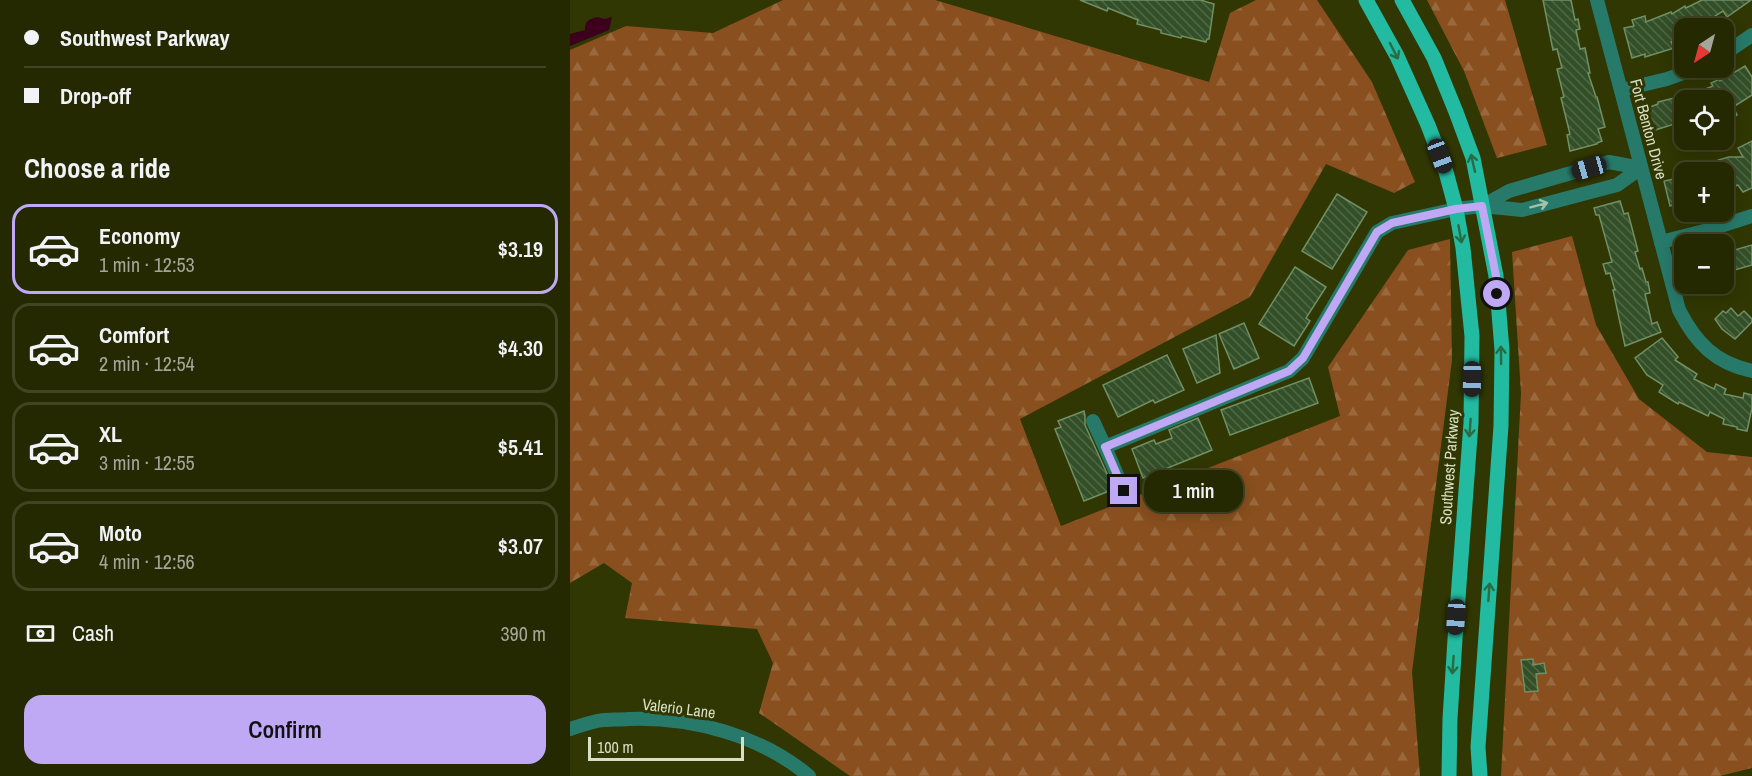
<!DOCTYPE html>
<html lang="en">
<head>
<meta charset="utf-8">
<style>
	:root { --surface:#242902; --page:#303511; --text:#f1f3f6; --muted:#a3a699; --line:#414524; --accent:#bfa9f4 }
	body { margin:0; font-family:"Archivo Narrow",sans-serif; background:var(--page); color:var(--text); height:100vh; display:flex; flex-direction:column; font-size:22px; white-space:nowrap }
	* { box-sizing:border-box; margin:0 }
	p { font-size:20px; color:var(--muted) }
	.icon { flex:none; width:33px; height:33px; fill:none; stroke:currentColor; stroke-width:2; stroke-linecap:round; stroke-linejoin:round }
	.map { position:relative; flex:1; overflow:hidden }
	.panel { display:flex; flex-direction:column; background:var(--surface); width:570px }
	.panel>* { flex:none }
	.banner { display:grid; align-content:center; height:132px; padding:0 24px; background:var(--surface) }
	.needle { width:39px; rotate:216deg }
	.buttons { position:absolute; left:1104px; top:18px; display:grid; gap:12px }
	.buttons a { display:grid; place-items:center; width:60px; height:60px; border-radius:12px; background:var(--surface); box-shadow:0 3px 15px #0003,0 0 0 2px var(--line); font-size:30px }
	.scale { position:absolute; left:18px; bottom:15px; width:156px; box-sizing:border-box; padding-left:6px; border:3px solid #d9dfc5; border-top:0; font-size:16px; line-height:21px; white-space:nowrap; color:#d9dfc5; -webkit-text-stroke:4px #303702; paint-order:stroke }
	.end { position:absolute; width:27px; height:27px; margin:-14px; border:8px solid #bfa9f4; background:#111; box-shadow:0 0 0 3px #111 }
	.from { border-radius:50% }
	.bubble { position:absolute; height:42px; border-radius:18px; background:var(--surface); box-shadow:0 3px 15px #0003,0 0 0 2px var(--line); font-size:20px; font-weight:600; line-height:42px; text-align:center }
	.car { position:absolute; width:18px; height:36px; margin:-18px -9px; border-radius:8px; box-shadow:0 0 4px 2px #0007; background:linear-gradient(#222 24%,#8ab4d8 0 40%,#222 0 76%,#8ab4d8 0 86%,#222 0) }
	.banner b { display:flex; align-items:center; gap:21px; height:57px; font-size:22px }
	.banner b+b { border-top:2px solid var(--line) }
	.banner i { width:15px; height:15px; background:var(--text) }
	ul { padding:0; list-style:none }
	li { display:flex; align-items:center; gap:18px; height:90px; margin:0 12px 9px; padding:0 12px; border:3px solid var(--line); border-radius:18px }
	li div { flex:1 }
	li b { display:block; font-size:22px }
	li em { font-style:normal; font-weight:600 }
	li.current { border-color:var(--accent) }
	li>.icon { width:54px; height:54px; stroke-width:1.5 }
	h2 { padding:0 24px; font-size:27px; line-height:72px }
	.pay { display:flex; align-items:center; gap:15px; height:66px; padding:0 24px; font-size:22px }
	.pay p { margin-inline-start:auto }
	.cta { display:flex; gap:12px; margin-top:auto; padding:12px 24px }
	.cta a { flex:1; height:69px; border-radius:18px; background:var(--accent); color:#111; font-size:24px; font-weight:600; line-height:69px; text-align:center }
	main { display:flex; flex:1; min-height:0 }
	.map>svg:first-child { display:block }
</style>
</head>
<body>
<main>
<section class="panel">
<div class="banner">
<b><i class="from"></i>Southwest Parkway</b>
<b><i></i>Drop-off</b>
</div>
<h2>Choose a ride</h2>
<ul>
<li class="current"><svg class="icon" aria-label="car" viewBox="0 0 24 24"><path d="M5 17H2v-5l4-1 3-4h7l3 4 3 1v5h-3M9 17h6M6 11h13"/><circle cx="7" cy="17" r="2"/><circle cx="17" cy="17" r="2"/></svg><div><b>Economy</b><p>1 min · 12:53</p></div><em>$3.19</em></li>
<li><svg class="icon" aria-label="car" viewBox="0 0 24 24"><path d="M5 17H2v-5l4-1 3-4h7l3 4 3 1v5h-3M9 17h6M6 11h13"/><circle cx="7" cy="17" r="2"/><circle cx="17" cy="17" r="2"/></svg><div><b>Comfort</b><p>2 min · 12:54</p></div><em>$4.30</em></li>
<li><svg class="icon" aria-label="car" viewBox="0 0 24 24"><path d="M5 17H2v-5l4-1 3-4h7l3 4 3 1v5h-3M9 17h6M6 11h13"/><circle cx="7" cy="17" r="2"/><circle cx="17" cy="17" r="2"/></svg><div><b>XL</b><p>3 min · 12:55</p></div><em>$5.41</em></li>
<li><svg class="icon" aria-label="car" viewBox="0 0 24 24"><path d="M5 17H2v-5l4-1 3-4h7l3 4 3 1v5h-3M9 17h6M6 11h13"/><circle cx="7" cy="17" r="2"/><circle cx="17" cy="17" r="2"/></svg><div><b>Moto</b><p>4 min · 12:56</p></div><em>$3.07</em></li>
</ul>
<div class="pay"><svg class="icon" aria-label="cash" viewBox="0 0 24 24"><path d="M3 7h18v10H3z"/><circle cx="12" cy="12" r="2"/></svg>Cash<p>390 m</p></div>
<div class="cta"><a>Confirm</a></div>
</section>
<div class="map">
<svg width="1182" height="776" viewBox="0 0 1182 776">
	<defs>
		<pattern id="forest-firs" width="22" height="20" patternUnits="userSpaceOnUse" patternTransform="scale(1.5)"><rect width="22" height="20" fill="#894f1e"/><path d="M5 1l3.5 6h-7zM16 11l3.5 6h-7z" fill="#99683d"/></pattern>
		<pattern id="building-back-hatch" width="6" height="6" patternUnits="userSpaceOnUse" patternTransform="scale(1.5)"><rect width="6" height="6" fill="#334f28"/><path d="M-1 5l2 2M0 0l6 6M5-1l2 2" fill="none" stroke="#506846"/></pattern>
	</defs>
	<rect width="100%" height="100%" fill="#303702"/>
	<g fill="url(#forest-firs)">
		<path d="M213,0H365L639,82L660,13L686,0H747L802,82L845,182L824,193L756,164L680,297L450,419L491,526L770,416L758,367L838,250L880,239L882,360L842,672L850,776H280L189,713L203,663L187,629L55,618L62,583L34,563L0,583V50L56,26L143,33Z"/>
		<path d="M857,0H935L977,145L927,158L894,71Z"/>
		<path d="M1002,236L1026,325L1069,399L1137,452L1182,457V768L1150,776H931L951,393L942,252Z"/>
	</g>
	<path fill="#3c001d" d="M27,17L35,19L42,17L39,30L0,46V34L15,30C15,21 18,20 27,17Z"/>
	<g fill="url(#building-back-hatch)" stroke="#719065" stroke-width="1.5">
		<path d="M510,0H631L637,2L644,4L639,39H637L636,42L612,36L611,38L591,33V30L567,24L568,20L538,8L537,11Z"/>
		<path d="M973,0H1001L1005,20L1008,19L1010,29L1006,30L1010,49L1015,48L1020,73H1018L1026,97H1027L1035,127L1028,129L1032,141L1027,143V144L1000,151L997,135L1000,134L991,98L994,97L987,69L992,68L987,49L983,50Z"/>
		<path d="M1132,0H1181L1157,17L1153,11L1137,21L1141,28H1114V37L1101,42L1104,48L1075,57V54L1062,58L1054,28L1064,26L1062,20L1075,16L1076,22L1101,12L1102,14L1115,6L1116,8Z"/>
		<path d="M1175,66L1182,77V95L1163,107L1167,115L1154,122V100H1114V121L1082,131L1076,109L1080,108V107L1088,104V102L1128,92L1143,86L1141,83L1150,79V81Z"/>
		<path d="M1182,141V188L1173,192L1168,185L1163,187L1162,183L1154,187V172H1125L1147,163L1148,160L1159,157H1173L1168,148Z"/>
		<path d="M1114,177V207L1106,209L1105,204L1100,206L1094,181Z"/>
		<path d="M767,194L797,212L762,269L732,251Z"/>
		<path d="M1050,201L1054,214L1058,213L1068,251L1065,252L1070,269L1072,268L1076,282H1078L1080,293L1075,294L1082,324L1087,322L1091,332L1055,346L1043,290H1045L1040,273L1036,274L1033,264L1042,262L1029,215H1026L1024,208Z"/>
		<path d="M1182,245V265L1154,273V253Z"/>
		<path d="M725,267L756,287L736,318L740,321L724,346L689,324Z"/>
		<path d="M1161,308L1168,316L1174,311L1182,319V322L1165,339L1152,329L1145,319L1153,311L1156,313Z"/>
		<path d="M674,323L689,358L664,369L649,334Z"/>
		<path d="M646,335L650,373L627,383L613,349Z"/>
		<path d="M1092,338L1108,357L1105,360L1127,374L1124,379L1144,389L1146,384L1156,389L1154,394L1173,398L1174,393L1182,395V408L1177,431L1167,429V427L1153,424L1154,419L1140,412L1138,416L1109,402L1108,404L1089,392L1093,385L1077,375L1065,358Z"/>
		<path d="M597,355L614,390L585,403L583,400L548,417L533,385Z"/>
		<path d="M739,378L748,403L660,435L651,410Z"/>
		<path d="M514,411L515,416V425L544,489L514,501L485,429L491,427L488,421Z"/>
		<path d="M628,418L642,450L573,478L562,449L584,440L586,444L602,438L599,430Z"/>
		<path d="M963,659V665L974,663L976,673L966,674L968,691L955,692L951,660Z"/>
	</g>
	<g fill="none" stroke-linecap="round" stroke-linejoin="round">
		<g stroke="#277a6a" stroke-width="14">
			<path d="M1027,0L1109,310C1126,343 1145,363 1182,371"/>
			<path d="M1154,54L1182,35"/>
			<path d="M1051,90L1097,79L1127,68"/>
			<path d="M912,206L939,191L1039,162L1071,168"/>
			<path d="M1091,242L1138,230L1182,216"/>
			<path d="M523,421L535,447"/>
			<path d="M554,491L535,447L719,371L733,358L807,232L822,223L886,209L912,206L952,210L1047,185L1071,168"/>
			<path d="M0,729C9,726 18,723 27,721C37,719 48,720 59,719C122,717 190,735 239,776"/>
		</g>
		<g stroke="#22baa0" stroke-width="15">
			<path d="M796,0L827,56L858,125L876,172L886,209L893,248L902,336L901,423L885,639L880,719L879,776"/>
			<path d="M832,0L864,58L886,112L903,158L926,276L932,350L931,426L908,747L910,776"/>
		</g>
	</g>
	<defs><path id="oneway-shaft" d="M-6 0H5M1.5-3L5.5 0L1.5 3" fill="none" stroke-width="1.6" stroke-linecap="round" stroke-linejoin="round" transform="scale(1.5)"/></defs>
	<g stroke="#2a6b41">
		<use href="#oneway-shaft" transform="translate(824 51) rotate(63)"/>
		<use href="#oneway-shaft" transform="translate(903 163) rotate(-103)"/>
		<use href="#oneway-shaft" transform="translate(890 234) rotate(80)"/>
		<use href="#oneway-shaft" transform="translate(931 355) rotate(-91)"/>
		<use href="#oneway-shaft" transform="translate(900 428) rotate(94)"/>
		<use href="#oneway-shaft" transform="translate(919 592) rotate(-86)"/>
		<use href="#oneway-shaft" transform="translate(883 665) rotate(94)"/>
	</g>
	<use stroke="#a4c1aa" href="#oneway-shaft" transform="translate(969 205) rotate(-15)"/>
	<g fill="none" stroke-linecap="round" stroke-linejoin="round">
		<path stroke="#bfa9f4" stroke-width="8" d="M554,491L535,447L719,371L733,358L807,232L822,223L886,209L912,206L926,276L927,294"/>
	</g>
	<g text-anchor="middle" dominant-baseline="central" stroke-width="6" stroke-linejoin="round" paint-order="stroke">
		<g font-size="16" fill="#d9dfc5" stroke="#303702">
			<text transform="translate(1079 129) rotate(75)">Fort Benton Drive</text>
			<text transform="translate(879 467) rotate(-86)">Southwest Parkway</text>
			<text transform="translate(109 708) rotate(7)">Valerio Lane</text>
		</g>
	</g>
</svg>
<div class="buttons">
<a><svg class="needle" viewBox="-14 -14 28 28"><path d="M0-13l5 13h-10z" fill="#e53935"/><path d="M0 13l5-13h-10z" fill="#a3a699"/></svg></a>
<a><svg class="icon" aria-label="locate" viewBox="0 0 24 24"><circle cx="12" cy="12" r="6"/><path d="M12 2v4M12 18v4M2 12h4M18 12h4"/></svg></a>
<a>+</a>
<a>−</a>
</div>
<div class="scale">100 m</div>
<i class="end from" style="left:927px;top:294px"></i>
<i class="end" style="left:554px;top:491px"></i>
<div class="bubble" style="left:574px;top:470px;width:99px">1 min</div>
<i class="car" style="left:870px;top:156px;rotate:159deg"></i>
<i class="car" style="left:1019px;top:168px;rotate:254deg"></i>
<i class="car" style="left:902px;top:379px;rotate:181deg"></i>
<i class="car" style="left:886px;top:617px;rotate:184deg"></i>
</div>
</main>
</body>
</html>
